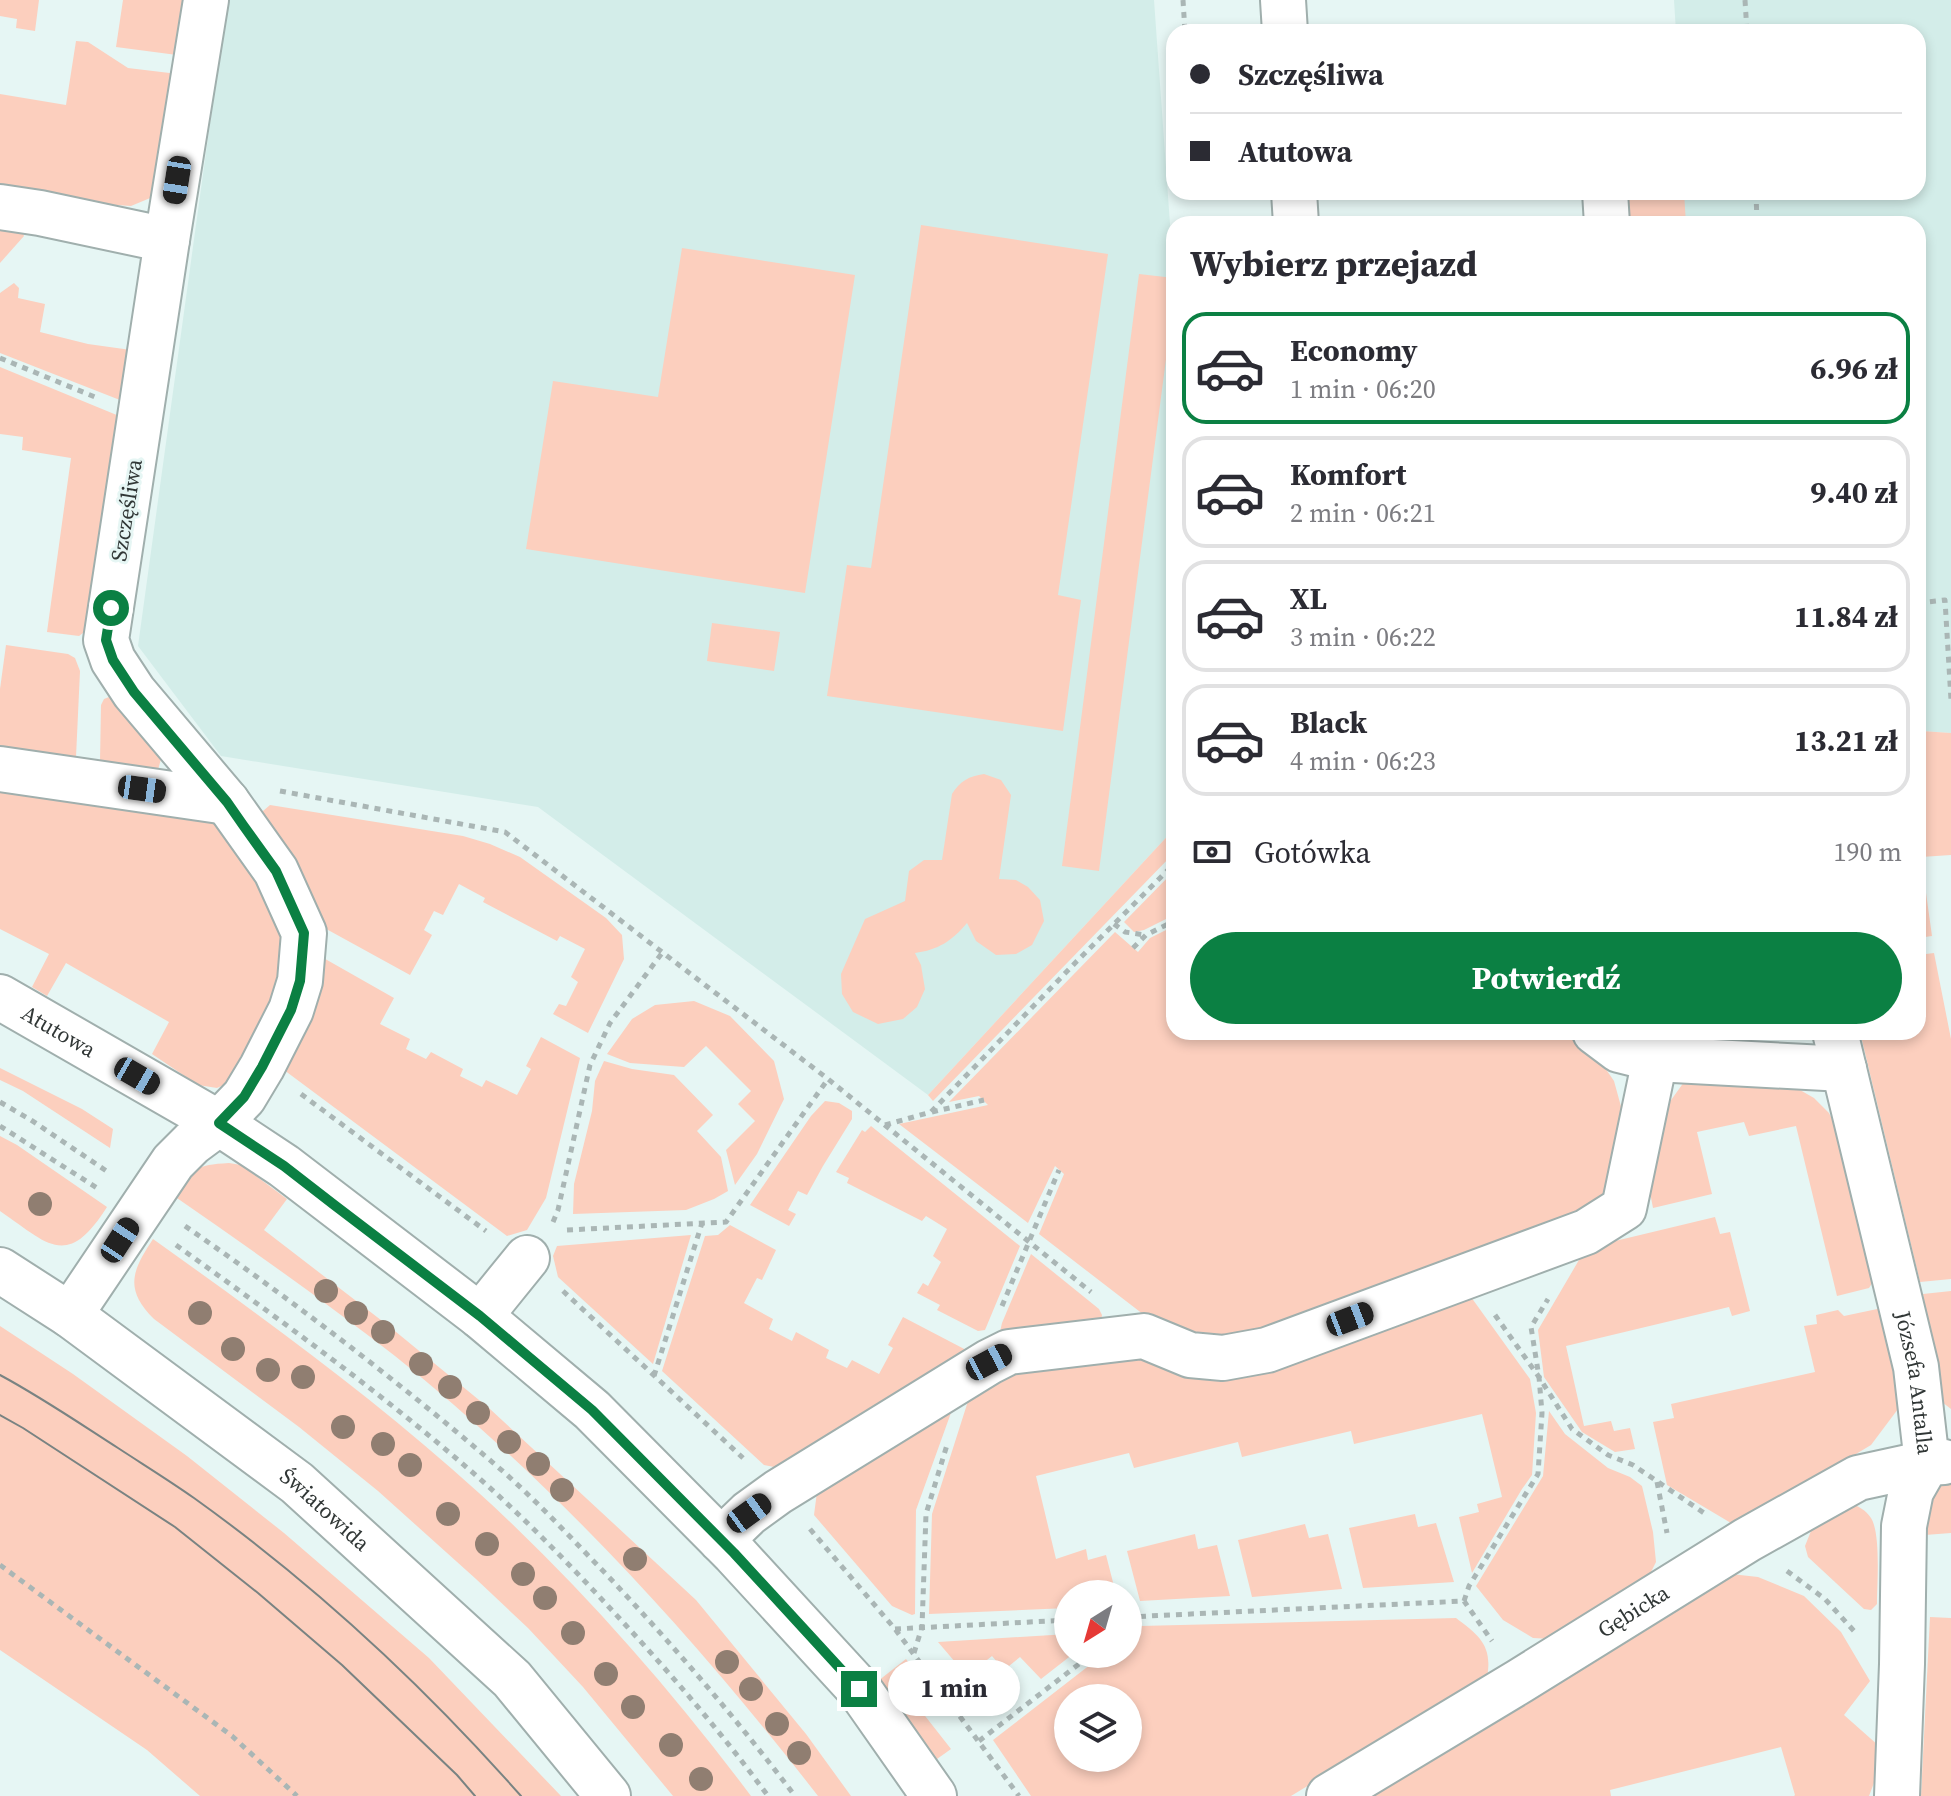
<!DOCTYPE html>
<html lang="pl">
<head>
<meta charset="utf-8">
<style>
	:root { --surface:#fff; --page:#f2f2f3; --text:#2b2b33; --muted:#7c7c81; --line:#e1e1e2; --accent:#0b8043 }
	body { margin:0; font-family:"Source Serif 4",serif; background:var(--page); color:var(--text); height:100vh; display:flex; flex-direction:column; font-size:30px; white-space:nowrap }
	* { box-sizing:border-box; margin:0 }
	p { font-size:26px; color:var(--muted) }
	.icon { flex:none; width:44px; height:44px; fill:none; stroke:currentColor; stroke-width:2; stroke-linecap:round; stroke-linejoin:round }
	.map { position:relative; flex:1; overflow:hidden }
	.side { position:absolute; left:1166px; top:216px; width:760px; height:824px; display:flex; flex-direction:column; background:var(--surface); border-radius:24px; box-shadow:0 4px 12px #0003 }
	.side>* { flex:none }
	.top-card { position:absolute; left:1166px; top:24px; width:760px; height:176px; border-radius:24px; box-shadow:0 4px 12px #0003; display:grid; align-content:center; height:176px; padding:0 24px; background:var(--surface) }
	.needle { width:52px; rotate:217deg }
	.fabs { position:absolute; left:1054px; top:1580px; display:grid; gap:16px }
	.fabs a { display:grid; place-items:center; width:88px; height:88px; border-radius:50%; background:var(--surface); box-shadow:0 4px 12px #0003; font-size:40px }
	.end { position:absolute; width:36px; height:36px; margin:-18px; border:10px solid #0b8043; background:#fff; box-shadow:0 0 0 4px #fff }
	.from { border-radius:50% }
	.bubble { position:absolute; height:56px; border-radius:28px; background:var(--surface); box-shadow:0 4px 12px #0003; font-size:26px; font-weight:700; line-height:56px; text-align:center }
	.car { position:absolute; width:24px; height:48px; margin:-24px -12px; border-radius:10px; box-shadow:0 0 6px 2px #0007; background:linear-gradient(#222 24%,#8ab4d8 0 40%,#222 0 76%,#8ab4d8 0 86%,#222 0) }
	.top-card b { display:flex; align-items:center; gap:28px; height:76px; font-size:30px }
	.top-card b+b { border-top:2px solid var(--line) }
	.top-card i { width:20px; height:20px; background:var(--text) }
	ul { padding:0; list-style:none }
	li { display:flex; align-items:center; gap:24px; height:112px; margin:0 16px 12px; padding:0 8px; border:4px solid var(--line); border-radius:24px }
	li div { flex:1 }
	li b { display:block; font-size:30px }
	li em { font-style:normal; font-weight:700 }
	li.active { border-color:var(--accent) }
	li>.icon { width:72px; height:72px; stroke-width:1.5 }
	h2 { padding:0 24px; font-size:36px; line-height:96px }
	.pay { display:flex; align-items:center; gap:20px; height:88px; padding:0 24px; font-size:30px }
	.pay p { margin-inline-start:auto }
	.action { display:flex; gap:16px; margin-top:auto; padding:16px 24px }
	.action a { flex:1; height:92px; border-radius:48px; background:var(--accent); color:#fff; font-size:32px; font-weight:700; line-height:92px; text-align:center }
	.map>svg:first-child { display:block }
</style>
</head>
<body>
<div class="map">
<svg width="1951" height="1796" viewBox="0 0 1951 1796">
	<rect width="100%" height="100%" fill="#e6f6f4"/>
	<g fill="#d3ede9">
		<path d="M227,0H1154L1174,280V829L928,1095L538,807L221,756L138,646Z"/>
		<path d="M1674,0H1951V733L1922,731L1918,682V224H1620L1618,192H1918V32H1676Z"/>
	</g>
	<g fill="#fccfbe" fill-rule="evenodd">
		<path d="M0,0H39L35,31L16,28L17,19L0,16Z"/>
		<path d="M123,0H196L177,55L116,47Z"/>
		<path d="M76,41L88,42L128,68L178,74L155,196L131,206L102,204L0,187V94L66,105Z"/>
		<path d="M1660,192H1684L1686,224H1620L1618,195Z"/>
		<path d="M921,225L1108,254L1058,595L1081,600L1063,731L827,696L847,565L871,568Z"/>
		<path d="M0,226L22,231L24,236L0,263Z"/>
		<path d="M1170,227L1174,228V298L1099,871L1062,866L1139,274L1174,278Z"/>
		<path d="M682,248L855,275L805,593L526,549L553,381L658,397Z"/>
		<path d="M14,283L19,288L18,298L45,304L40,332L88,344L131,350L125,402L0,353V293Z"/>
		<path d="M0,367L124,418L92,626L79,636L47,632L71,458L22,450L23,437L0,434Z"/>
		<path d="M712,623L780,632L774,671L707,661Z"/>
		<path d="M6,645L68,654L75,658L80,671L76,757L69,765L0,759V689Z"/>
		<path d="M1918,682L1922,731L1951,733V855L1921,857L1932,936L1918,938Z"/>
		<path d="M109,697L115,700L161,759L156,777L105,770L100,761L101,705L104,699Z"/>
		<path d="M984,774L1001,780L1011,795L999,879L1016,880L1028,887L1040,900L1044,921L1032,945L1016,954L996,955L976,941L967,923C952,941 938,950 915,953L921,965L925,989L917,1007L903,1019L878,1024L853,1012L842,994L841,974L865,919L905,901L909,871L924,860H942L952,794C960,781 969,776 984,774Z"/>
		<path d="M0,781L209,816C224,835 238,855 253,875C259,883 266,891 271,899C306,961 258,1028 230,1082L217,1088L198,1085L152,1054L169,1022L66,963L47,996L32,987L49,954L0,929Z"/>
		<path d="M270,805L463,836L490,844L520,857L606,918L622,935L624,959L588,1033L553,1014L559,1004L566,1006L578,982L571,977L585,949L560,936L557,941L483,902L485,898L459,884L443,915L434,911L424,930L432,935L410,975L319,925L259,821L263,811Z"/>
		<path d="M1174,829V853L933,1101L928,1095Z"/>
		<path d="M1174,871V915L1144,930L1134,932L1124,922Z"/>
		<path d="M1174,926V1032H1264L1265,1036L1310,1032H1564L1592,1049L1614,1081L1625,1121L1623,1157L1602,1197L1567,1225L1262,1336L1194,1337L1148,1318L1039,1234L1064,1174L1055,1166L1028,1223L899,1124L988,1105L979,1096L949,1102L1115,932L1138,952L1150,938Z"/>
		<path d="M1934,953L1951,1039V1279L1920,1282L1860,1032H1918V955Z"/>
		<path d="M320,956L394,998L380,1024L410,1039L406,1049L426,1059L431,1052L463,1069L460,1076L482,1087L486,1080L517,1095L531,1069L526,1066L541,1037L580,1058L546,1198L527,1230L507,1236L284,1070Z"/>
		<path d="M694,1001L730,1016L774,1061L784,1099L757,1154L735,1185L726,1150L755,1121L738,1104L751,1091L706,1046L684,1067L630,1063L607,1054L632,1019L655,1005Z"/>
		<path d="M604,1061L632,1069L674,1075L713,1115L697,1131L721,1157L728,1191L714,1199L686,1210L573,1214L574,1184L592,1111L595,1081Z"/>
		<path d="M0,1068L82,1109L113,1129L110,1148L23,1091L0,1080Z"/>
		<path d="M1684,1082L1793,1086L1814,1098L1829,1113L1842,1139L1876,1277L1869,1288L1837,1296L1796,1126L1749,1136L1744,1122L1697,1132L1712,1194L1653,1208L1643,1156L1664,1110Z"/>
		<path d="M825,1101L839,1103L852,1111V1119L823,1166L807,1195L798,1191L788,1210L796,1214L789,1226L750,1205L811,1116Z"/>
		<path d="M871,1126L1020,1246L985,1330L978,1331L937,1310L940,1305L917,1293L923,1283L928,1286L941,1262L933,1256L947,1229L926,1216L922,1221L847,1183L849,1178L836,1172L862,1130L865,1132Z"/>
		<path d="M0,1136L17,1145L107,1207C67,1270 48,1244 0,1211Z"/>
		<path d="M229,1163L241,1165L287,1199L264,1230L390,1327L490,1409L696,1600L806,1734L851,1796H818C693,1635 555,1484 395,1356C323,1300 249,1248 174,1196C193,1168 195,1165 229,1163Z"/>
		<path d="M1715,1217L1720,1234L1730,1232L1750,1311L1732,1316L1729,1307L1566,1346L1584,1426L1611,1421L1614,1431L1630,1428L1635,1449L1615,1452L1582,1432L1544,1377L1538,1330L1586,1248Z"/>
		<path d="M730,1225L776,1250L762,1280L757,1278L744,1303L773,1319L769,1329L792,1341L796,1332L829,1350L826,1358L847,1368L852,1360L879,1374L893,1348L888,1345L903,1317L970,1352L784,1469L764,1465L662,1371L705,1236L718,1235Z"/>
		<path d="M691,1235L653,1364L558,1277L553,1256L557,1246Z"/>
		<path d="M153,1239C265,1319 377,1400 479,1493C579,1584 670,1688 751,1796H673L583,1687L528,1628L476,1579L378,1491L299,1427L154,1319C124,1289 132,1271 153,1239Z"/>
		<path d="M1031,1254L1099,1309L1102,1315L1101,1320L999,1336L1002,1323Z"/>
		<path d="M1466,1290L1530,1379L1536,1413L1532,1475L1522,1489L1472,1573L1459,1517L1479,1512L1477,1504L1502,1497L1482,1414L1354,1444L1351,1431L1242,1457L1238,1442L1134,1468L1129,1453L1036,1476L1056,1559L1086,1549L1088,1560L1106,1555L1116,1594H1068V1608L929,1614L932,1514L969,1398L1026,1365L1136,1353Z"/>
		<path d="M1951,1291V1409L1942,1402L1923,1294Z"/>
		<path d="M1882,1308L1900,1384L1898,1409L1871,1445L1736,1526L1667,1485L1653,1422L1674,1418L1671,1404L1815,1372L1804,1326L1817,1324L1816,1315L1838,1310L1844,1316Z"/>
		<path d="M0,1326L73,1374L187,1456L284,1533L429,1658L561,1796H200L147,1750L0,1650Z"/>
		<path d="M952,1410L916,1510L915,1614L912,1615L892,1606L814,1515L817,1492Z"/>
		<path d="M1549,1411L1565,1434L1608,1468L1630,1477L1642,1486L1653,1532L1656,1562L1647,1580L1551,1639L1533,1638L1503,1620L1476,1586L1543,1476Z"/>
		<path d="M1951,1482V1533L1925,1535L1929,1497L1945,1483Z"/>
		<path d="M1850,1503C1858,1506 1866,1510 1871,1518C1881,1534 1877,1584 1877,1604L1871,1610L1864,1609L1808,1557L1805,1546L1811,1531Z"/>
		<path d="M1415,1514L1418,1527L1436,1523L1454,1582L1363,1588L1349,1528Z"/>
		<path d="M1305,1524L1309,1538L1328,1534L1342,1589L1252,1597L1238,1540Z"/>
		<path d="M1195,1534L1198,1549L1217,1545L1230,1596L1140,1601L1127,1551Z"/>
		<path d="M1731,1574L1758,1577L1804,1596L1841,1632L1870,1681L1844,1715L1879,1746L1877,1775L1869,1796H1794L1795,1795L1781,1747L1610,1790L1611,1796H1363Z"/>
		<path d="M1930,1617L1951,1618V1796H1921Z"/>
		<path d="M1456,1618C1479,1635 1493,1646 1487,1677L1291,1796H1031L993,1740L1104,1654H1128V1635L1140,1626ZM1068,1698H1128V1758H1068Z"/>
		<path d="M1068,1634V1654H1073L1041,1679L1020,1657L1004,1670L992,1656L967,1676L938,1642Z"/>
		<path d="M906,1659L926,1686L911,1698L951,1749L937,1759L878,1681Z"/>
	</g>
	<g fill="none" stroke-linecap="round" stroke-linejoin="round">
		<g stroke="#a0afad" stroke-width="48">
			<g id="minor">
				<path d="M1283,0L1285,32"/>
				<path d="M1294,192L1296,224"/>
				<path d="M1605,192L1607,224"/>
				<path d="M0,207L40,213L167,240L106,640L113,660L134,692L227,802L276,871L304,933L300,981L291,1010L262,1067L244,1097L219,1123L192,1143L173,1162L70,1315"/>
				<path d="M167,240L206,0"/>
				<path d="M0,769L227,802"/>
				<path id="s1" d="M0,997L219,1123L284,1166L480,1316L592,1410L734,1553L859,1689L934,1796"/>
				<path d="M1595,1032L1619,1050L1655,1059L1844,1069"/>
				<path id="s2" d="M1835,1032L1916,1367L1927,1463L1911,1491L1904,1526L1902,1664L1897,1796"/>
				<path id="s3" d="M0,1270L70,1315L297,1483L512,1679L608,1796"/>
				<path d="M480,1316L527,1258"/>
				<path d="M721,1540L749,1513L778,1492L989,1362L1009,1352L1144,1336L1190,1355L1223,1358L1267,1350L1586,1232L1624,1208L1655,1059"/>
				<path id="s4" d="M1329,1796L1520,1681L1747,1540L1858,1478L1927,1463L1944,1462"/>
			</g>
		</g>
		<g stroke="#aab6b5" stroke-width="5" stroke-dasharray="6 6" stroke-linecap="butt">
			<path d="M1183,0L1185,32"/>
			<path d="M1745,0L1747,32"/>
			<path d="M1756,192L1757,224"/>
			<path d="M0,358L95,397"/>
			<path d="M1918,603L1945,600L1951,700"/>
			<path d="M280,791L505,832L828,1079L1091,1292"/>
			<path d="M1114,924L1125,932L1145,935"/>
			<path d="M1133,948L1146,935L1174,921"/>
			<path d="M301,1094L486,1231"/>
			<path d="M0,1102L31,1120L108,1172"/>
			<path d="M932,1112L984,1100"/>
			<path d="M885,1125L931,1112L1077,961L1174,864"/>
			<path d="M0,1126L97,1188"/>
			<path d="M553,1222L558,1210L590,1065L610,1023L662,953"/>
			<path d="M185,1226C293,1301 398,1381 498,1467C536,1500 571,1538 606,1574C673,1645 736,1718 795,1796"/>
			<path d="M567,1230L726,1222L828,1079"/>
			<path d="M176,1245C283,1322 390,1399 488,1486C530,1524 570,1565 608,1606C664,1666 719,1729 768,1796"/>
			<path d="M563,1291L743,1458"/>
			<path d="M1002,1306L1059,1170"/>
			<path d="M1495,1315L1539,1377L1572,1429L1608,1455L1633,1465L1704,1513"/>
			<path d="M654,1376L702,1223"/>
			<path d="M1657,1482L1667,1533"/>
			<path d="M810,1529L895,1629L1019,1796"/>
			<path d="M0,1565L232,1736L297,1796"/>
			<path d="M1787,1571L1825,1599L1854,1631"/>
			<path d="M1464,1601L1469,1586L1538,1474L1542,1413L1539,1377L1531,1327L1548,1299"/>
			<path d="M1128,1617L1464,1601L1492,1641"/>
			<path d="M895,1629L1068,1620"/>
			<path d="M914,1653L922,1627L926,1514L947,1445"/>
			<path d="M979,1741L1092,1654"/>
		</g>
		<use href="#minor" stroke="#fff" stroke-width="44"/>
		<g stroke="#798382" stroke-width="2">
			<path d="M0,1375C41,1397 79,1423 118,1448C144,1465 170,1481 194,1498C314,1584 424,1686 521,1796"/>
			<path d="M0,1415L23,1428L175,1527L258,1593L342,1665L457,1775L475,1796"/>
		</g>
	</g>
	<g fill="#907e71">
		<circle cx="40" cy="1204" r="12"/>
		<circle cx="326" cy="1291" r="12"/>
		<circle cx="200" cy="1313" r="12"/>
		<circle cx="356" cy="1313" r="12"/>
		<circle cx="383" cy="1332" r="12"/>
		<circle cx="233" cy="1349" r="12"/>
		<circle cx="421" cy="1364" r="12"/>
		<circle cx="268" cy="1370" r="12"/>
		<circle cx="303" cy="1377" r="12"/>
		<circle cx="450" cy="1387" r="12"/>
		<circle cx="478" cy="1413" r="12"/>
		<circle cx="343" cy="1427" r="12"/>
		<circle cx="509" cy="1442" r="12"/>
		<circle cx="383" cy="1444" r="12"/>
		<circle cx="538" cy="1464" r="12"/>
		<circle cx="410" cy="1465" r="12"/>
		<circle cx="562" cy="1490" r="12"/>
		<circle cx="448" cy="1514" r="12"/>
		<circle cx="487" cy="1544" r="12"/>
		<circle cx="635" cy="1559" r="12"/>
		<circle cx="523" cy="1574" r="12"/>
		<circle cx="545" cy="1598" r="12"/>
		<circle cx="573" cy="1633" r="12"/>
		<circle cx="727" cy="1662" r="12"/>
		<circle cx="606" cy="1674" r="12"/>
		<circle cx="751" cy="1689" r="12"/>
		<circle cx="633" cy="1707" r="12"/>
		<circle cx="777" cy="1724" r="12"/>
		<circle cx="671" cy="1745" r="12"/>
		<circle cx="799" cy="1753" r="12"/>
		<circle cx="701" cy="1779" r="12"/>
	</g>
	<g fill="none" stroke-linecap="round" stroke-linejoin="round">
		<path stroke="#0b8043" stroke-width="10" d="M111,608L106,640L113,660L134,692L227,802L243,825L276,871L304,933L300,981L291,1010L262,1067L244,1097L219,1123L284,1166L333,1204L480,1316L592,1410L734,1553L859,1689"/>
	</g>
	<g text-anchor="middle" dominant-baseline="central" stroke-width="6" stroke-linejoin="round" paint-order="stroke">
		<g font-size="22" fill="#313736" stroke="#e6f6f4">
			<text transform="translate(126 510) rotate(-81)">Szczęśliwa</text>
			<text stroke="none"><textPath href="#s1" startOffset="68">Atutowa</textPath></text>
			<text stroke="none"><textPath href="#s2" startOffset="360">Józsefa Antalla</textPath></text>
			<text stroke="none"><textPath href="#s3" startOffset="404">Światowida</textPath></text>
			<text stroke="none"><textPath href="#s4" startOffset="356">Gębicka</textPath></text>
		</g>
	</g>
</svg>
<div class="fabs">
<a><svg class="needle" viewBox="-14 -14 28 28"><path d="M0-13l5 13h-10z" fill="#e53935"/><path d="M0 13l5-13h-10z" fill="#7c7c81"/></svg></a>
<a><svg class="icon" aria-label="layers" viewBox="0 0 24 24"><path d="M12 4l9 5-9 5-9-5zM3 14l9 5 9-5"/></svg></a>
</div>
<i class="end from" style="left:111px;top:608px"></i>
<i class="end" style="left:859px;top:1689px"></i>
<div class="bubble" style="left:888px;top:1660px;width:132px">1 min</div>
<i class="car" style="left:177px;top:180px;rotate:189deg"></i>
<i class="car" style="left:142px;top:789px;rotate:98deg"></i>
<i class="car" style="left:137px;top:1076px;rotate:120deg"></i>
<i class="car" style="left:120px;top:1240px;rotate:33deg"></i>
<i class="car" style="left:1350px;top:1319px;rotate:69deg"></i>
<i class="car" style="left:989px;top:1362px;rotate:62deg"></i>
<i class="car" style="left:749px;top:1513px;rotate:54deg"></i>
<div class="top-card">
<b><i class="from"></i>Szczęśliwa</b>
<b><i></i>Atutowa</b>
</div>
<section class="side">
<h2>Wybierz przejazd</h2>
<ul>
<li class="active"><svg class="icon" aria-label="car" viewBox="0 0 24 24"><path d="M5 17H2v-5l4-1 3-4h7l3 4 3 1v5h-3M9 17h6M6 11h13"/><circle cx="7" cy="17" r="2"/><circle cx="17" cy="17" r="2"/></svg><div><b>Economy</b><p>1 min · 06:20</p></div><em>6.96 zł</em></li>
<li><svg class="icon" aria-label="car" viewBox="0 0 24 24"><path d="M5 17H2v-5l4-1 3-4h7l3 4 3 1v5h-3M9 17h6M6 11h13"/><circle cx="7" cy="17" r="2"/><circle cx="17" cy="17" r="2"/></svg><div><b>Komfort</b><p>2 min · 06:21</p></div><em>9.40 zł</em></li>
<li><svg class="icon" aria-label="car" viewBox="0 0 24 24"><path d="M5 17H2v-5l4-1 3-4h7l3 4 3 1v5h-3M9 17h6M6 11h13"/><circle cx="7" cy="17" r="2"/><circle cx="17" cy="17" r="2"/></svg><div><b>XL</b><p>3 min · 06:22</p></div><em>11.84 zł</em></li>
<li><svg class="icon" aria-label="car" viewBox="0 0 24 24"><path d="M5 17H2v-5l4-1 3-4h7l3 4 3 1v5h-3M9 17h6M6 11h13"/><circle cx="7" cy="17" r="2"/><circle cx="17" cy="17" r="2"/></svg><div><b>Black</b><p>4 min · 06:23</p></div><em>13.21 zł</em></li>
</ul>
<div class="pay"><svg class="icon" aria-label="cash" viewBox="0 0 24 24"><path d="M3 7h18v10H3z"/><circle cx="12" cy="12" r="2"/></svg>Gotówka<p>190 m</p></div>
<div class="action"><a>Potwierdź</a></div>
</section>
</div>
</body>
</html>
